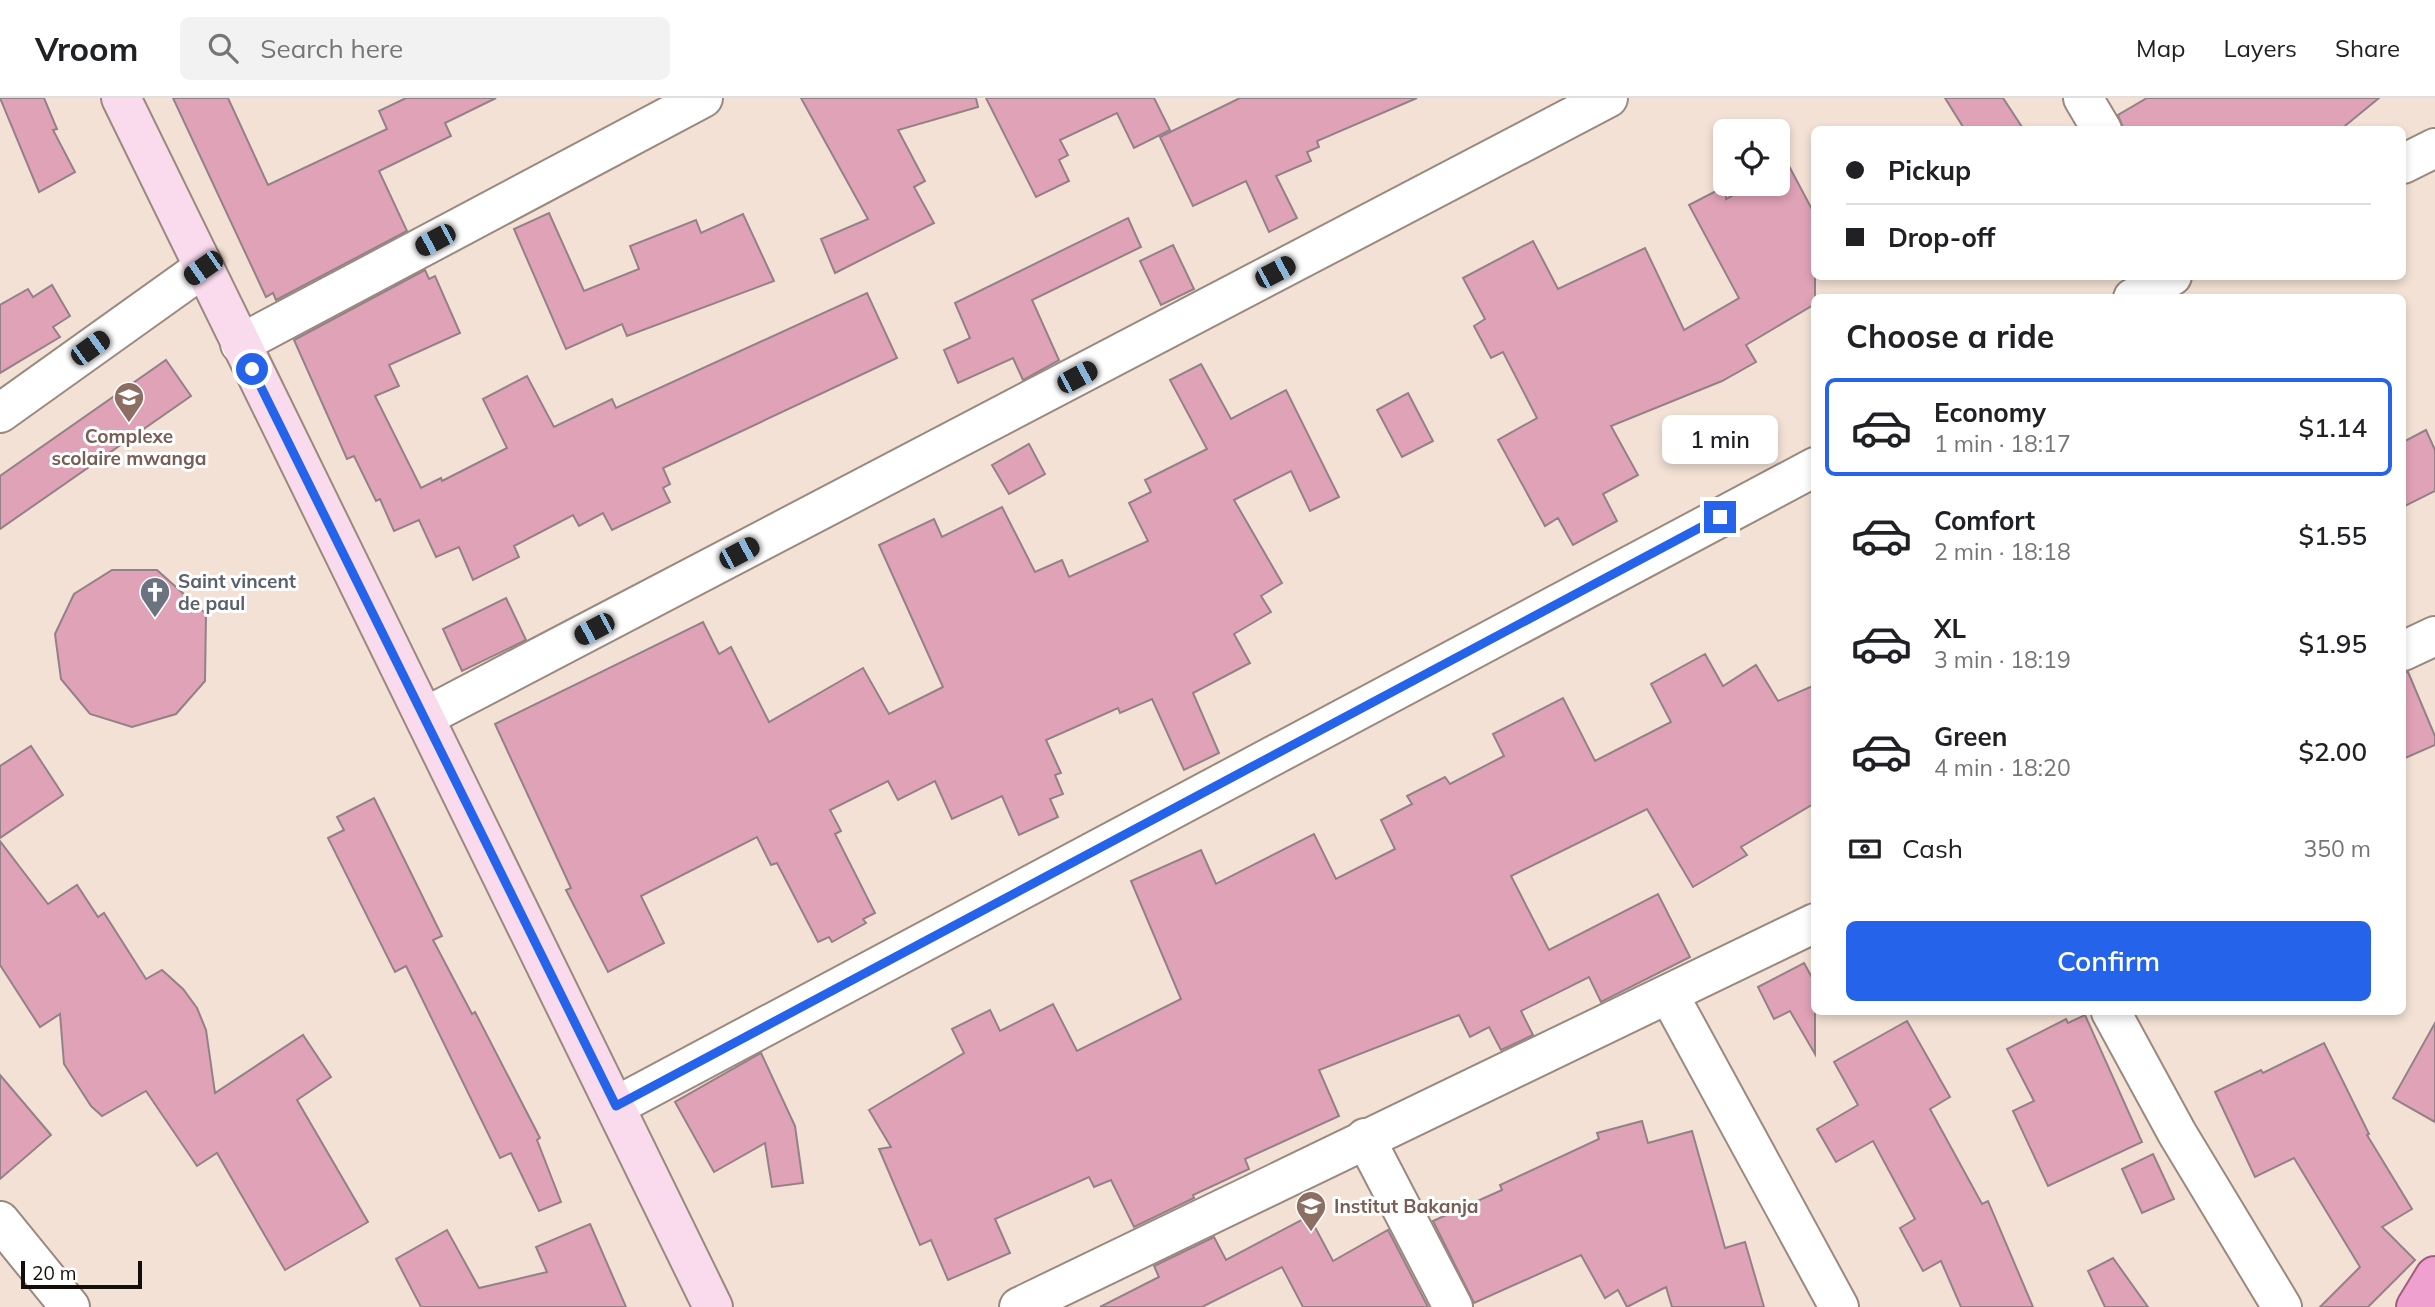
<!DOCTYPE html>
<html lang="en">
<head>
<meta charset="utf-8">
<style>
	:root { --surface:#fff; --page:#f2f2f2; --text:#202124; --muted:#757577; --line:#e0e0e0; --accent:#2563eb }
	body { margin:0; font-family:Mulish,sans-serif; background:var(--page); color:var(--text); height:100vh; display:flex; flex-direction:column; font-size:26px; white-space:nowrap }
	* { box-sizing:border-box; margin:0 }
	p { font-size:23px; color:var(--muted) }
	.icon { flex:none; width:38px; height:38px; fill:none; stroke:currentColor; stroke-width:2; stroke-linecap:round; stroke-linejoin:round }
	.map { position:relative; flex:1; overflow:hidden }
	.details { position:absolute; left:1811px; top:196px; width:595px; height:721px; display:flex; flex-direction:column; background:var(--surface); border-radius:10px; box-shadow:0 4px 10px #0003 }
	.details>* { flex:none }
	.top-card { position:absolute; left:1811px; top:28px; width:595px; height:154px; border-radius:10px; box-shadow:0 4px 10px #0003; display:grid; align-content:center; height:154px; padding:0 35px; background:var(--surface) }
	.controls { position:absolute; left:1713px; top:21px; display:grid; gap:14px }
	.controls a { display:grid; place-items:center; width:77px; height:77px; border-radius:10px; background:var(--surface); box-shadow:0 4px 10px #0003; font-size:35px }
	.scale { position:absolute; left:21px; bottom:18px; width:121px; box-sizing:border-box; padding-left:7px; border:4px solid #140e0a; border-top:0; font-size:19px; line-height:24px; white-space:nowrap; color:#140e0a; -webkit-text-stroke:5px #fff; paint-order:stroke }
	.end { position:absolute; width:32px; height:32px; margin:-16px; border:9px solid #2563eb; background:#fff; box-shadow:0 0 0 4px #fff }
	.from { border-radius:50% }
	.bubble { position:absolute; height:49px; border-radius:10px; background:var(--surface); box-shadow:0 4px 10px #0003; font-size:23px; font-weight:600; line-height:49px; text-align:center }
	.car { position:absolute; width:21px; height:42px; margin:-21px -10px; border-radius:9px; box-shadow:0 0 5px 2px #0007; background:linear-gradient(#222 24%,#8ab4d8 0 40%,#222 0 76%,#8ab4d8 0 86%,#222 0) }
	.top-card b { display:flex; align-items:center; gap:24px; height:66px; font-size:26px }
	.top-card b+b { border-top:2px solid var(--line) }
	.top-card i { width:18px; height:18px; background:var(--text) }
	ul { padding:0; list-style:none }
	li { display:flex; align-items:center; gap:21px; height:98px; margin:0 14px 10px; padding:0 21px; border:4px solid transparent; border-radius:10px }
	li div { flex:1 }
	li b { display:block; font-size:26px }
	li em { font-style:normal; font-weight:600 }
	li.active { border-color:var(--accent) }
	li>.icon { width:63px; height:63px; stroke-width:1.5 }
	h2 { padding:0 35px; font-size:32px; line-height:84px }
	.pay { display:flex; align-items:center; gap:18px; height:77px; padding:0 35px; font-size:26px }
	.pay p { margin-inline-start:auto }
	.button { display:flex; gap:14px; margin-top:auto; padding:14px 35px }
	.button a { flex:1; height:80px; border-radius:10px; background:var(--accent); color:#fff; font-size:28px; font-weight:600; line-height:80px; text-align:center }
	header { display:flex; align-items:center; gap:42px; box-sizing:border-box; height:98px; padding:0 35px; background:var(--surface); border-bottom:2px solid var(--line) }
	header strong { font-size:33px }
	nav { display:flex; gap:38px; margin-inline-start:auto; font-size:24px }
	.search { width:490px; height:63px; background:var(--page); display:flex; align-items:center; gap:18px; box-sizing:border-box; padding:0 24px; border-radius:10px; color:var(--muted); font-size:26px }
	.map>svg:first-child { display:block }
</style>
</head>
<body>
<header>
<strong>Vroom</strong>
<div class="search"><svg class="icon" aria-label="search" viewBox="0 0 24 24"><circle cx="10" cy="10" r="6"/><path d="M15 15l6 6"/></svg>Search here</div>
<nav><a>Map</a><a>Layers</a><a>Share</a></nav>
</header>
<div class="map">
<svg width="2435" height="1209" viewBox="0 0 2435 1209">
	<rect width="100%" height="100%" fill="#f3e1d5"/>
	<g fill="#e0a2b6" stroke="#948187" stroke-width="2">
		<path d="M0,0H44L57,31L53,32L75,74L39,94Z"/>
		<path d="M173,0H228L268,87L387,31L379,13L406,0H496L445,25L451,38L379,73L407,133L276,202L273,195L266,199Z"/>
		<path d="M801,0H976L978,9L898,32L925,83L914,89L934,125L835,175L821,141L868,121Z"/>
		<path d="M986,0H1154L1170,32L1134,50L1117,15L1060,42L1068,57L1059,62L1069,83L1036,99Z"/>
		<path d="M1240,0H1417L1317,43L1319,49L1307,54L1311,63L1276,78L1297,120L1269,134L1246,83L1193,108L1160,39Z"/>
		<path d="M1945,0H2003L2024,32H1965Z"/>
		<path d="M2147,0H2379L2340,32H2124L2118,17Z"/>
		<path d="M1789,68L1815,117V206L1746,247L1756,264L1722,283L1611,328L1638,377L1603,396L1617,423L1573,447L1558,420L1545,428L1498,342L1537,320L1503,254L1491,260L1474,228L1485,221L1463,180L1533,143L1558,191L1645,150L1684,232L1739,200L1689,107L1726,88V101L1755,86H1778V74Z"/>
		<path d="M549,115L584,193L639,171L630,148L696,122L701,135L743,116L774,183L627,238L622,226L566,251L514,131Z"/>
		<path d="M1128,120L1141,149L1032,202L1059,262L1023,282L1013,260L958,285L944,252L970,240L955,205Z"/>
		<path d="M1173,147L1194,191L1161,207L1140,163Z"/>
		<path d="M425,172L429,181L435,178L460,235L389,267L399,288L375,298L421,390L441,380L442,383L507,350L483,301L527,278L554,329L612,301L616,310L867,195L897,260L663,370L670,386L663,390L670,404L612,432L603,415L579,428L573,417L514,448L519,459L473,482L459,449L436,459L419,422L394,433L380,401L376,403L354,358L347,361L294,242Z"/>
		<path d="M52,187L70,218L53,229L60,239L0,275V207L28,191L33,199Z"/>
		<path d="M166,262L191,298L0,431V378Z"/>
		<path d="M1201,266L1231,321L1286,292L1339,399L1310,413L1291,373L1234,402L1282,485L1261,498L1271,514L1234,536L1250,565L1193,595L1219,655L1184,672L1152,601L1120,615L1118,610L1046,642L1061,675L1055,677L1063,696L1050,701L1058,719L1019,737L1002,698L952,721L935,683L898,702L888,683L830,712L841,733L835,736L875,815L863,821L866,825L832,844L829,839L818,844L777,765L771,767L757,739L641,798L664,845L608,874L566,792L571,790L495,626L703,524L719,556L731,549L769,624L863,570L889,616L943,589L879,447L934,421L942,439L1002,409L1035,474L1062,462L1069,479L1148,443L1129,405L1151,394L1145,382L1207,351L1170,282Z"/>
		<path d="M1408,295L1433,343L1402,359L1377,312Z"/>
		<path d="M2426,332L2435,352V393L2403,409V344Z"/>
		<path d="M1029,346L1045,376L1009,396L992,367Z"/>
		<path d="M112,472H157L206,516L205,583L176,616L132,629L90,616L61,581L55,536L74,496Z"/>
		<path d="M506,500L526,542L462,573L443,531Z"/>
		<path d="M1705,556L1723,588L1756,567L1778,603L1815,587V705L1741,749L1747,757L1693,789L1647,711L1511,778L1549,852L1658,796L1690,859L1601,904L1589,879L1521,913L1533,937L1501,952L1489,929L1470,939L1459,917L1319,972L1339,1018L1245,1061L1249,1071L1193,1097L1194,1100L1134,1129L1111,1082L1094,1089L1089,1079L995,1121L1010,1155L948,1182L931,1142L920,1147L879,1051L891,1049L869,1012L964,955L952,931L990,912L1000,933L1053,906L1077,953L1181,901L1131,783L1201,752L1216,786L1314,736L1336,781L1395,751L1381,722L1412,706L1407,698L1445,679L1450,686L1504,658L1493,636L1563,600L1595,663L1671,624L1651,586Z"/>
		<path d="M2408,574L2435,638V647L2403,661V575Z"/>
		<path d="M31,648L63,697L0,740V668Z"/>
		<path d="M374,700L442,838L433,842L472,916L475,914L540,1040L537,1042L561,1104L539,1113L511,1055L500,1060L406,868L395,874L328,740L344,732L337,719Z"/>
		<path d="M0,743L48,806L77,787L98,819L104,815L146,881L162,872L183,891L197,910L206,932L215,995L303,937L331,979L297,1002L368,1124L285,1172L217,1055L197,1068L146,993L102,1018L91,1008L64,966L60,916L40,929L0,867Z"/>
		<path d="M1804,865L1815,885V956L1790,913L1774,921L1758,889Z"/>
		<path d="M2085,917L2142,1044L2048,1088L2013,1013L2034,1003L2007,951L2066,921L2068,925Z"/>
		<path d="M1907,923L1950,999L1930,1011L1982,1106L1988,1103L2033,1209H1961L1941,1163L1923,1173L1900,1130L1915,1121L1873,1043L1836,1064L1817,1031L1858,1007L1834,964Z"/>
		<path d="M2435,925V1024L2393,1000Z"/>
		<path d="M2324,945L2369,1036L2367,1037L2412,1111L2382,1129L2415,1162L2368,1209H2320L2360,1169L2294,1060L2255,1079L2215,994L2261,972L2263,975Z"/>
		<path d="M761,955L795,1028L803,1085L772,1089L765,1045L714,1074L675,1004Z"/>
		<path d="M0,977L51,1037L0,1081Z"/>
		<path d="M1642,1023L1648,1045L1692,1033L1725,1150L1745,1144L1764,1209H1672L1666,1189L1627,1209L1618,1192L1605,1200L1581,1157L1474,1205L1433,1123L1502,1092L1500,1087L1599,1041L1597,1035Z"/>
		<path d="M2153,1056L2174,1101L2142,1115L2122,1071Z"/>
		<path d="M1309,1118L1333,1163L1388,1132L1428,1209H1303L1282,1169L1202,1209H1100L1159,1179L1154,1168L1214,1139L1226,1162Z"/>
		<path d="M590,1126L626,1209H421L396,1161L447,1132L479,1190L547,1174L536,1149Z"/>
		<path d="M2113,1160L2148,1209H2105L2088,1173Z"/>
	</g>
	<g fill="none" stroke-linecap="round" stroke-linejoin="round">
		<g stroke="#9a897f" stroke-width="42">
			<g id="minor">
				<path d="M2083,0L2102,32"/>
				<path d="M2403,66L2435,50"/>
				<path d="M2133,200L2172,178"/>
				<path d="M240,246L703,0"/>
				<path d="M0,315L203,170"/>
				<path d="M2403,553L2435,538"/>
				<path d="M425,619L1608,0"/>
				<path d="M1669,897L1839,1209"/>
				<path d="M2111,914L2177,1035L2282,1209"/>
				<path d="M616,1008L1815,369"/>
				<path d="M1365,1040L1453,1209"/>
				<path d="M0,1123L70,1209"/>
				<path d="M1019,1209L1815,825"/>
			</g>
		</g>
		<g stroke="#9a897f" stroke-width="42">
			<path id="secondary" d="M121,0L713,1209"/>
		</g>
		<g stroke="#a05d82" stroke-width="42">
			<path id="trunk" d="M2416,1209L2435,1178"/>
		</g>
		<use href="#minor" stroke="#fff" stroke-width="38"/>
		<use href="#secondary" stroke="#f9dbed" stroke-width="38"/>
		<use href="#trunk" stroke="#efa0cf" stroke-width="38"/>
	</g>
	<g fill="none" stroke-linecap="round" stroke-linejoin="round">
		<path stroke="#2563eb" stroke-width="9" d="M252,271L616,1008L1720,419"/>
	</g>
	<defs>
		<g id="school-pin" transform="scale(1.575)"><path d="M0 17L-7.5 6A9.5 9.5 0 1 1 7.5 6Z" fill="#8d6e63" stroke="#fff"/><path d="M0-5L7-2L0 1L-7-2ZM-4 1L0 2.5L4 1V4Q0 6-4 4Z" fill="#fff"/></g>
		<g id="church-pin" transform="scale(1.575)"><path d="M0 17L-7.5 6A9.5 9.5 0 1 1 7.5 6Z" fill="#6b7280" stroke="#fff"/><path d="M-1.2-6h2.4v3.5h3.3v2.4h-3.3V6h-2.4V-.1h-3.3v-2.4h3.3Z" fill="#fff"/></g>
	</defs>
	<g fill-rule="evenodd">
		<use href="#school-pin" x="129" y="299"/>
		<use href="#church-pin" x="155" y="494"/>
		<use href="#school-pin" x="1311" y="1108"/>
	</g>
	<g text-anchor="middle" dominant-baseline="central" stroke-width="6" stroke-linejoin="round" paint-order="stroke">
		<g font-size="19" font-weight="bold" fill="#785e54" stroke="#fff">
			<text x="129" y="338">Complexe<tspan x="129" dy="22">scolaire mwanga</tspan></text>
			<text x="1334" y="1108" text-anchor="start">Institut Bakanja</text>
		</g>
		<g font-size="19" font-weight="bold" fill="#5b616d" stroke="#fff" text-anchor="start">
			<text x="178" y="483">Saint vincent<tspan x="178" dy="22">de paul</tspan></text>
		</g>
	</g>
</svg>
<div class="controls">
<a><svg class="icon" aria-label="locate" viewBox="0 0 24 24"><circle cx="12" cy="12" r="6"/><path d="M12 2v4M12 18v4M2 12h4M18 12h4"/></svg></a>
</div>
<div class="scale">20 m</div>
<i class="end from" style="left:252px;top:271px"></i>
<i class="end" style="left:1720px;top:419px"></i>
<div class="bubble" style="left:1662px;top:317px;width:116px">1 min</div>
<i class="car" style="left:435px;top:142px;rotate:242deg"></i>
<i class="car" style="left:203px;top:170px;rotate:235deg"></i>
<i class="car" style="left:1275px;top:174px;rotate:62deg"></i>
<i class="car" style="left:90px;top:250px;rotate:54deg"></i>
<i class="car" style="left:1077px;top:279px;rotate:62deg"></i>
<i class="car" style="left:739px;top:455px;rotate:62deg"></i>
<i class="car" style="left:594px;top:531px;rotate:242deg"></i>
<div class="top-card">
<b><i class="from"></i>Pickup</b>
<b><i></i>Drop-off</b>
</div>
<section class="details">
<h2>Choose a ride</h2>
<ul>
<li class="active"><svg class="icon" aria-label="car" viewBox="0 0 24 24"><path d="M5 17H2v-5l4-1 3-4h7l3 4 3 1v5h-3M9 17h6M6 11h13"/><circle cx="7" cy="17" r="2"/><circle cx="17" cy="17" r="2"/></svg><div><b>Economy</b><p>1 min · 18:17</p></div><em>$1.14</em></li>
<li><svg class="icon" aria-label="car" viewBox="0 0 24 24"><path d="M5 17H2v-5l4-1 3-4h7l3 4 3 1v5h-3M9 17h6M6 11h13"/><circle cx="7" cy="17" r="2"/><circle cx="17" cy="17" r="2"/></svg><div><b>Comfort</b><p>2 min · 18:18</p></div><em>$1.55</em></li>
<li><svg class="icon" aria-label="car" viewBox="0 0 24 24"><path d="M5 17H2v-5l4-1 3-4h7l3 4 3 1v5h-3M9 17h6M6 11h13"/><circle cx="7" cy="17" r="2"/><circle cx="17" cy="17" r="2"/></svg><div><b>XL</b><p>3 min · 18:19</p></div><em>$1.95</em></li>
<li><svg class="icon" aria-label="car" viewBox="0 0 24 24"><path d="M5 17H2v-5l4-1 3-4h7l3 4 3 1v5h-3M9 17h6M6 11h13"/><circle cx="7" cy="17" r="2"/><circle cx="17" cy="17" r="2"/></svg><div><b>Green</b><p>4 min · 18:20</p></div><em>$2.00</em></li>
</ul>
<div class="pay"><svg class="icon" aria-label="cash" viewBox="0 0 24 24"><path d="M3 7h18v10H3z"/><circle cx="12" cy="12" r="2"/></svg>Cash<p>350 m</p></div>
<div class="button"><a>Confirm</a></div>
</section>
</div>
</body>
</html>
